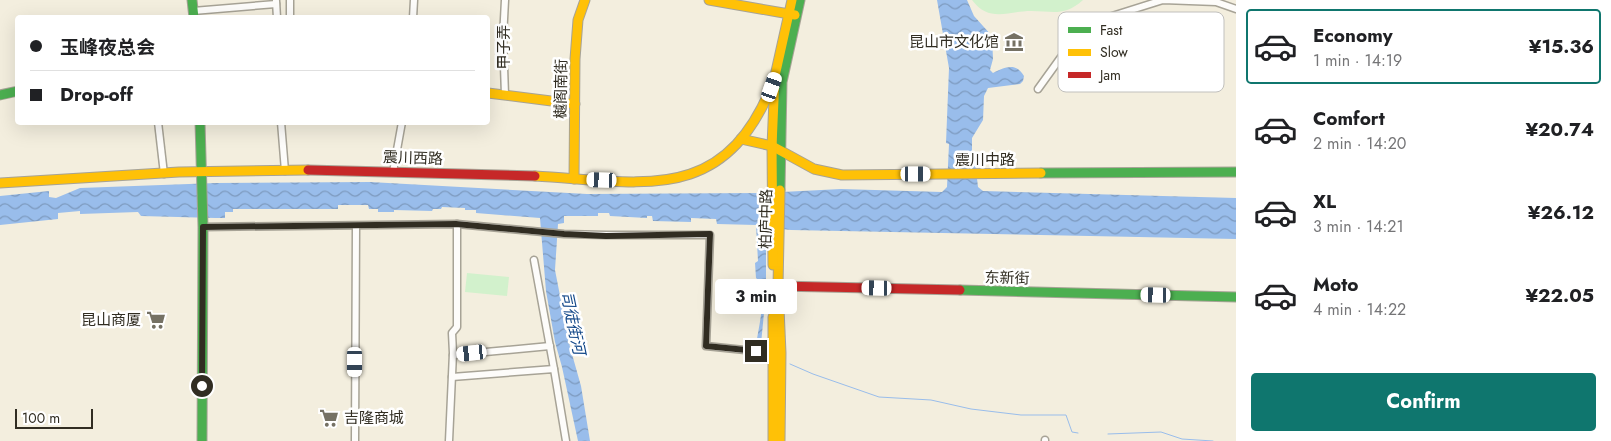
<!DOCTYPE html>
<html lang="en">
<head>
<meta charset="utf-8">
<style>
	:root { --surface:#fff; --page:#f6f6f6; --text:#202124; --muted:#757577; --line:#e0e0e0; --accent:#0f766e }
	body { margin:0; font-family:Jost,"Noto Sans SC",sans-serif; background:var(--page); color:var(--text); height:100vh; display:flex; flex-direction:column; font-size:19px; white-space:nowrap }
	* { box-sizing:border-box; margin:0 }
	p { font-size:16px; color:var(--muted) }
	.icon { flex:none; width:28px; height:28px; fill:none; stroke:currentColor; stroke-width:2; stroke-linecap:round; stroke-linejoin:round }
	.map { position:relative; flex:1; overflow:hidden }
	.sheet { display:flex; flex-direction:column; background:var(--surface); width:375px }
	.sheet>* { flex:none }
	.hud { position:absolute; left:15px; top:15px; width:475px; height:110px; border-radius:5px; box-shadow:0 5px 20px #0002; display:grid; align-content:center; height:110px; padding:0 15px; background:var(--surface) }
	.scale { position:absolute; left:15px; bottom:12px; width:78px; box-sizing:border-box; padding-left:5px; border:2px solid #312d22; border-top:0; font-size:14px; line-height:18px; white-space:nowrap; color:#312d22; -webkit-text-stroke:4px #fff; paint-order:stroke }
	.end { position:absolute; width:22px; height:22px; margin:-11px; border:6px solid #312d22; background:#fff; box-shadow:0 0 0 2px #fff }
	.from { border-radius:50% }
	.bubble { position:absolute; height:35px; border-radius:5px; background:var(--surface); box-shadow:0 5px 20px #0002; font-size:16px; font-weight:700; line-height:35px; text-align:center }
	.car { position:absolute; width:15px; height:30px; margin:-15px -8px; border-radius:6px; box-shadow:0 0 4px 1px #0007; background:linear-gradient(#fff 24%,#345 0 40%,#fff 0 76%,#345 0 86%,#fff 0) }
	.hud b { display:flex; align-items:center; gap:18px; height:48px; font-size:19px }
	.hud b+b { border-top:1px solid var(--line) }
	.hud i { width:12px; height:12px; background:var(--text) }
	ul { padding:9px 0 0; list-style:none }
	li { display:flex; align-items:center; gap:15px; height:75px; margin:0 10px 8px; padding:0 5px; border:2px solid transparent; border-radius:5px }
	li div { flex:1 }
	li b { display:block; font-size:19px }
	li em { font-style:normal; font-weight:700 }
	li.current { border-color:var(--accent) }
	li>.icon { width:45px; height:45px; stroke-width:1.5 }
	.action { display:flex; gap:10px; margin-top:auto; padding:10px 15px }
	.action a { flex:1; height:58px; border-radius:5px; background:var(--accent); color:#fff; font-size:20px; font-weight:700; line-height:58px; text-align:center }
	main { display:flex; flex:1; min-height:0 }
	.map>svg:first-child { display:block }
</style>
</head>
<body>
<main>
<div class="map">
<svg width="1236" height="441" viewBox="0 0 1236 441">
	<defs>
		<pattern id="water-waves" width="16" height="10" patternUnits="userSpaceOnUse" patternTransform="scale(1.25)"><rect width="16" height="10" fill="#99bdeb"/><path d="M0 5q4-4 8 0t8 0" fill="none" stroke="#7d9abe"/></pattern>
	</defs>
	<rect width="100%" height="100%" fill="#f3eede"/>
	<g fill="#d2f1cc">
		<path d="M972,0H1083C1064,17 1053,11 1031,11C1008,11 989,23 972,0Z"/>
		<path d="M467,273L509,277L507,296L465,292Z"/>
	</g>
	<path fill="url(#water-waves)" d="M937,0H967L974,16L992,36L993,59L990,70L993,73C1005,67 1016,62 1024,76L1023,81L1020,84L988,88L984,96L983,120L972,138V158L975,162L978,187L983,191L1236,198V239L791,230L763,227L766,245V292L761,344L759,347L756,345C758,330 769,288 756,278L755,263L758,261L756,225L717,224L716,219L691,218V222L653,221L652,216H647V218L610,216L609,213H598V216H564V223L558,224L555,270L570,347L581,386L590,441H578L562,367L555,342L546,291L540,218L476,213V210H465V208L442,207L441,209H433L432,211L394,210V212H378V209H369L368,205H338V209H233V212H225V218H215L141,216L138,212L80,214V211L58,213V219L0,225V196L49,191V197L56,198L80,188L216,183L370,182L587,194L762,193L841,189L942,192L947,187L949,144L946,143L949,68Z"/>
	<g fill="none" stroke-linecap="round" stroke-linejoin="round">
		<g stroke="#99bdeb" stroke-width="1">
			<path d="M790,364L813,374L879,397L931,400L971,409L1021,415H1066L1072,432L1078,433"/>
			<path d="M1108,434L1161,432L1182,439L1213,441"/>
		</g>
		<g stroke="#a7a396" stroke-width="9">
			<g id="street">
				<path d="M290,0V18"/>
				<path d="M276,1L277,18"/>
				<path d="M193,11L276,4"/>
				<path d="M413,18L414,0"/>
				<path d="M1038,89L1069,46L1112,16L1163,0L1216,2L1236,9"/>
				<path d="M505,95L503,38L505,0"/>
				<path d="M158,122L164,174"/>
				<path d="M281,122L285,171"/>
				<path d="M393,172L402,122"/>
				<path d="M203,227L457,224L564,234L606,235H710L706,346L773,353"/>
				<path d="M534,260L554,369"/>
				<path d="M453,355L550,346"/>
				<path d="M452,377L554,369L566,441"/>
				<path d="M355,441L356,226"/>
				<path d="M449,441L453,353L452,333L457,327V224"/>
				<path d="M1045,441V440"/>
			</g>
		</g>
		<g stroke="#a7a396" stroke-width="11">
			<g id="fast">
				<path d="M192,0L194,18"/>
				<path d="M0,95L18,91"/>
				<path d="M200,122L203,227L202,441"/>
				<path d="M1041,173L1236,172"/>
				<path d="M780,190L782,82L800,0"/>
				<path d="M960,290L1236,297"/>
			</g>
		</g>
		<g stroke="#a7a396" stroke-width="11">
			<g id="slow">
				<path d="M709,0L795,15"/>
				<path d="M488,93L575,104"/>
				<path d="M741,139L772,146L814,169L842,175L1041,173"/>
				<path d="M535,176C643,182 724,206 773,83"/>
				<path d="M574,179L575,59L578,20L585,0"/>
				<path d="M0,183L179,172L308,170"/>
				<path d="M780,190L778,286L781,353L780,441"/>
				<path d="M773,265L772,146L775,76L792,0"/>
				<path d="M773,317V441"/>
			</g>
		</g>
		<g stroke="#a7a396" stroke-width="11">
			<g id="jam">
				<path d="M308,170L535,176"/>
				<path d="M778,286L960,290"/>
			</g>
		</g>
		<use href="#street" stroke="#fdfcfa" stroke-width="6"/>
		<use href="#fast" stroke="#4caf50" stroke-width="9"/>
		<use href="#slow" stroke="#ffc107" stroke-width="9"/>
		<use href="#jam" stroke="#c62828" stroke-width="9"/>
	</g>
	<g fill="none" stroke-linecap="round" stroke-linejoin="round">
		<path stroke="#312d22" stroke-width="6" d="M202,386L203,227L456,224L564,234L606,236L710,234L706,346L756,351"/>
	</g>
	<defs>
		<g id="museum-bare" transform="scale(1.5)"><path d="M0-6L6-3V-2H-6V-3ZM-5-1h2V3h-2ZM-1-1h2V3h-2ZM3-1h2V3H3ZM-6 4H6V6H-6Z" fill="#757164" stroke="#fff" stroke-width="2.5" paint-order="stroke"/></g>
		<g id="supermarket-bare" transform="scale(1.5)"><path d="M-6-5.5h2.5l.6 2H6L4.5 2H-2.5L-4.4-4H-6ZM-1.5 3.2a1.3 1.3 0 1 0 .1 0ZM3 3.2a1.3 1.3 0 1 0 .1 0Z" fill="#757164" stroke="#fff" stroke-width="2.5" paint-order="stroke"/></g>
	</defs>
	<g fill-rule="evenodd">
		<use href="#museum-bare" x="1014" y="42"/>
		<use href="#supermarket-bare" x="156" y="320"/>
		<use href="#supermarket-bare" x="329" y="418"/>
	</g>
	<g text-anchor="middle" dominant-baseline="central" stroke-width="5" stroke-linejoin="round" paint-order="stroke">
		<g font-size="15" fill="#312d22" stroke="#fff" text-anchor="end">
			<text x="999" y="42">昆山市文化馆</text>
			<text x="141" y="320">昆山商厦</text>
			<text x="344" y="418" text-anchor="start">吉隆商城</text>
		</g>
		<g font-size="15" fill="#312d22" stroke="#fff">
			<text transform="translate(504 47) rotate(-90)">甲子弄</text>
			<text transform="translate(561 89) rotate(-89)">樾阁南街</text>
			<text transform="translate(413 158) rotate(2)">震川西路</text>
			<text x="985" y="160">震川中路</text>
			<text transform="translate(766 219) rotate(-89)">柏庐中路</text>
			<text transform="translate(1007 278) rotate(1)">东新街</text>
		</g>
		<g font-size="16" font-style="italic" fill="#134889" stroke="#fff">
			<text transform="translate(573 323) rotate(78)">司徒街河</text>
		</g>
	</g>
	<rect x="1058" y="12" width="166" height="80" rx="8" fill="#fff" stroke="#c1c0bd" stroke-width="1"/>
	<rect x="1068" y="27" width="23" height="6" fill="#4caf50"/>
	<rect x="1068" y="49" width="23" height="7" fill="#ffc107"/>
	<rect x="1068" y="72" width="23" height="6" fill="#c62828"/>
	<g font-size="14" fill="#312d22">
		<text x="1100" y="35">Fast</text>
		<text x="1100" y="57">Slow</text>
		<text x="1100" y="80">Jam</text>
	</g>
</svg>
<div class="scale">100 m</div>
<i class="end from" style="left:202px;top:386px"></i>
<i class="end" style="left:756px;top:351px"></i>
<div class="bubble" style="left:715px;top:279px;width:82px">3 min</div>
<i class="car" style="left:772px;top:87px;rotate:19deg"></i>
<i class="car" style="left:916px;top:174px;rotate:90deg"></i>
<i class="car" style="left:602px;top:180px;rotate:272deg"></i>
<i class="car" style="left:877px;top:288px;rotate:271deg"></i>
<i class="car" style="left:1156px;top:295px;rotate:271deg"></i>
<i class="car" style="left:472px;top:353px;rotate:264deg"></i>
<i class="car" style="left:355px;top:362px;rotate:180deg"></i>
<div class="hud">
<b><i class="from"></i>玉峰夜总会</b>
<b><i></i>Drop-off</b>
</div>
</div>
<section class="sheet">
<ul>
<li class="current"><svg class="icon" aria-label="car" viewBox="0 0 24 24"><path d="M5 17H2v-5l4-1 3-4h7l3 4 3 1v5h-3M9 17h6M6 11h13"/><circle cx="7" cy="17" r="2"/><circle cx="17" cy="17" r="2"/></svg><div><b>Economy</b><p>1 min · 14:19</p></div><em>¥15.36</em></li>
<li><svg class="icon" aria-label="car" viewBox="0 0 24 24"><path d="M5 17H2v-5l4-1 3-4h7l3 4 3 1v5h-3M9 17h6M6 11h13"/><circle cx="7" cy="17" r="2"/><circle cx="17" cy="17" r="2"/></svg><div><b>Comfort</b><p>2 min · 14:20</p></div><em>¥20.74</em></li>
<li><svg class="icon" aria-label="car" viewBox="0 0 24 24"><path d="M5 17H2v-5l4-1 3-4h7l3 4 3 1v5h-3M9 17h6M6 11h13"/><circle cx="7" cy="17" r="2"/><circle cx="17" cy="17" r="2"/></svg><div><b>XL</b><p>3 min · 14:21</p></div><em>¥26.12</em></li>
<li><svg class="icon" aria-label="car" viewBox="0 0 24 24"><path d="M5 17H2v-5l4-1 3-4h7l3 4 3 1v5h-3M9 17h6M6 11h13"/><circle cx="7" cy="17" r="2"/><circle cx="17" cy="17" r="2"/></svg><div><b>Moto</b><p>4 min · 14:22</p></div><em>¥22.05</em></li>
</ul>
<div class="action"><a>Confirm</a></div>
</section>
</main>
</body>
</html>
